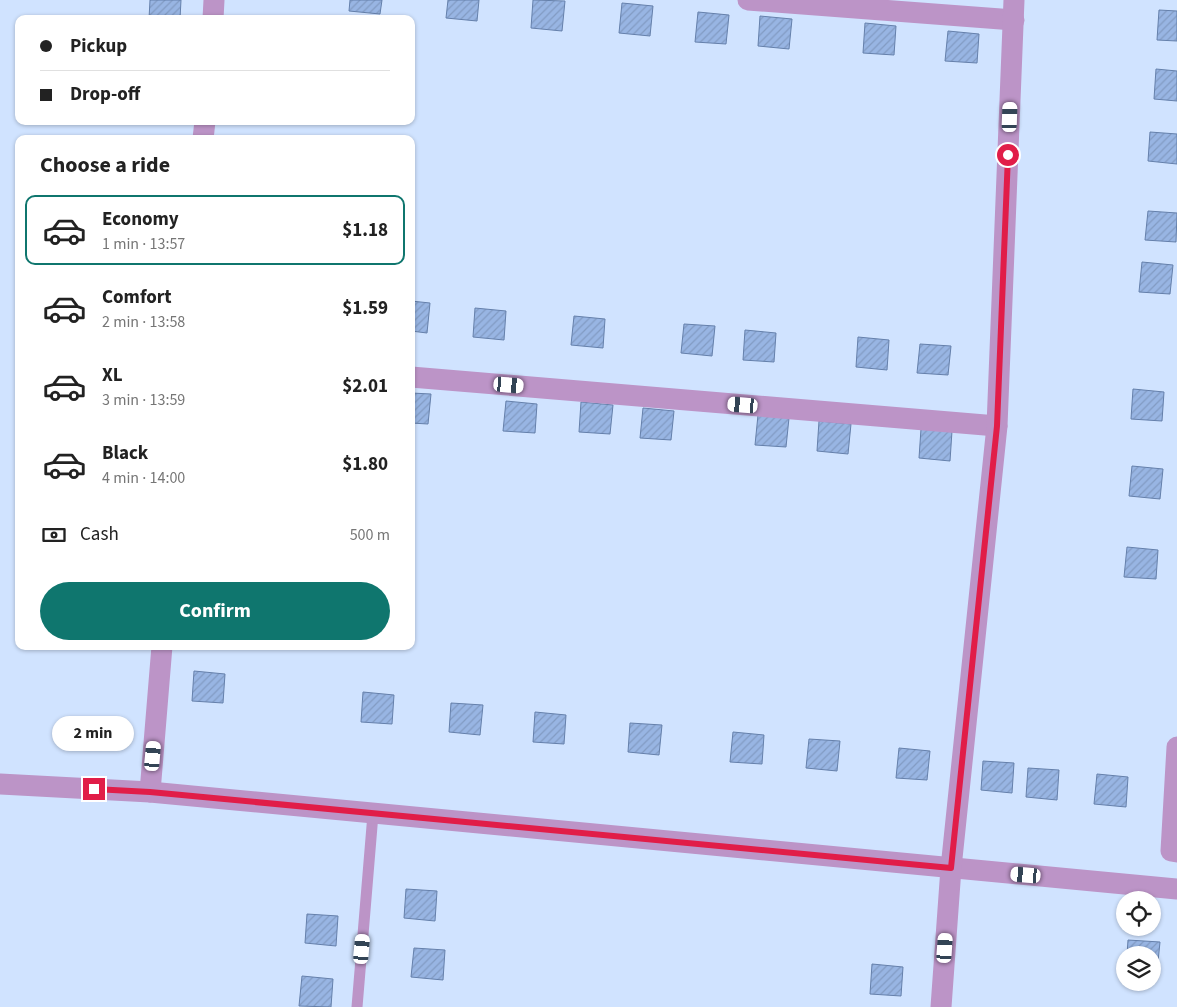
<!DOCTYPE html>
<html lang="en">
<head>
<meta charset="utf-8">
<style>
	:root { --surface:#fff; --page:#f6f6f6; --text:#222; --muted:#767676; --line:#e0e0e0; --accent:#0f766e }
	body { margin:0; font-family:"Source Sans 3",sans-serif; background:var(--page); color:var(--text); height:100vh; display:flex; flex-direction:column; font-size:19px; white-space:nowrap }
	* { box-sizing:border-box; margin:0 }
	p { font-size:16px; color:var(--muted) }
	.icon { flex:none; width:28px; height:28px; fill:none; stroke:currentColor; stroke-width:2; stroke-linecap:round; stroke-linejoin:round }
	.map { position:relative; flex:1; overflow:hidden }
	.drawer { position:absolute; left:15px; top:135px; width:400px; height:515px; display:flex; flex-direction:column; background:var(--surface); border-radius:10px; box-shadow:0 1px 4px #0004 }
	.drawer>* { flex:none }
	.hud { position:absolute; left:15px; top:15px; width:400px; height:110px; border-radius:10px; box-shadow:0 1px 4px #0004; display:grid; align-content:center; height:110px; padding:0 25px; background:var(--surface) }
	.fabs { position:absolute; left:1116px; top:891px; display:grid; gap:10px }
	.fabs a { display:grid; place-items:center; width:45px; height:45px; border-radius:50%; background:var(--surface); box-shadow:0 1px 4px #0004; font-size:25px }
	.end { position:absolute; width:22px; height:22px; margin:-11px; border:6px solid #e11d48; background:#fff; box-shadow:0 0 0 2px #fff }
	.from { border-radius:50% }
	.bubble { position:absolute; height:35px; border-radius:18px; background:var(--surface); box-shadow:0 1px 4px #0004; font-size:16px; font-weight:700; line-height:35px; text-align:center }
	.car { position:absolute; width:15px; height:30px; margin:-15px -8px; border-radius:6px; box-shadow:0 0 4px 1px #0007; background:linear-gradient(#fff 24%,#345 0 40%,#fff 0 76%,#345 0 86%,#fff 0) }
	.hud b { display:flex; align-items:center; gap:18px; height:48px; font-size:19px }
	.hud b+b { border-top:1px solid var(--line) }
	.hud i { width:12px; height:12px; background:var(--text) }
	ul { padding:0; list-style:none }
	li { display:flex; align-items:center; gap:15px; height:70px; margin:0 10px 8px; padding:0 15px; border:2px solid transparent; border-radius:10px }
	li div { flex:1 }
	li b { display:block; font-size:19px }
	li em { font-style:normal; font-weight:700 }
	li.active { border-color:var(--accent) }
	li>.icon { width:45px; height:45px; stroke-width:1.5 }
	h2 { padding:0 25px; font-size:22px; line-height:60px }
	.pay { display:flex; align-items:center; gap:12px; height:55px; padding:0 25px; font-size:19px }
	.pay p { margin-inline-start:auto }
	.action { display:flex; gap:10px; margin-top:auto; padding:10px 25px }
	.action a { flex:1; height:58px; border-radius:30px; background:var(--accent); color:#fff; font-size:20px; font-weight:700; line-height:58px; text-align:center }
	.map>svg:first-child { display:block }
</style>
</head>
<body>
<div class="map">
<svg width="1177" height="1007" viewBox="0 0 1177 1007">
	<defs>
		<pattern id="building-hatch" width="6" height="6" patternUnits="userSpaceOnUse" patternTransform="scale(1.25)"><rect width="6" height="6" fill="#98b5e3"/><path d="M-1 1l2-2M0 6l6-6M5 7l2-2" fill="none" stroke="#829bc3"/></pattern>
	</defs>
	<rect width="100%" height="100%" fill="#d0e3ff"/>
	<g fill="url(#building-hatch)" stroke="#6580ab">
		<path d="M150,0H181L180,19H149Z"/>
		<path d="M350,0H382L380,14L349,11Z"/>
		<path d="M448,0H479L477,21L446,18Z"/>
		<path d="M533,0L565,1L562,31L531,28Z"/>
		<path d="M622,3L653,6L650,36L619,33Z"/>
		<path d="M1159,10L1177,11V41L1157,40Z"/>
		<path d="M698,12L729,15L726,44L695,42Z"/>
		<path d="M760,16L792,19L789,49L758,46Z"/>
		<path d="M865,23L896,26L894,55L863,53Z"/>
		<path d="M948,31L979,34L977,63L945,61Z"/>
		<path d="M1156,69L1177,71V101L1154,99Z"/>
		<path d="M1150,132L1177,134V164L1148,161Z"/>
		<path d="M1148,211L1177,213L1176,242L1145,240Z"/>
		<path d="M1142,262L1173,265L1170,294L1139,292Z"/>
		<path d="M411,301L430,303L427,333L411,331Z"/>
		<path d="M475,308L506,311L504,340L473,337Z"/>
		<path d="M574,316L605,319L603,348L571,345Z"/>
		<path d="M684,324L715,326L712,356L681,353Z"/>
		<path d="M745,330L776,333L774,362L743,360Z"/>
		<path d="M858,337L889,340L887,370L856,367Z"/>
		<path d="M920,344L951,346L948,375L917,373Z"/>
		<path d="M1133,389L1164,392L1162,421L1131,419Z"/>
		<path d="M411,393L431,394L428,424L411,423Z"/>
		<path d="M506,401L537,404L535,433L503,431Z"/>
		<path d="M581,402L613,405L610,434L579,432Z"/>
		<path d="M643,408L674,411L671,440L640,438Z"/>
		<path d="M758,415L789,418L786,447L755,445Z"/>
		<path d="M819,421L851,424L848,454L817,451Z"/>
		<path d="M921,429L952,431L950,461L919,458Z"/>
		<path d="M1132,466L1163,469L1160,499L1129,496Z"/>
		<path d="M1127,547L1158,550L1156,579L1124,577Z"/>
		<path d="M194,671L225,674L223,703L192,701Z"/>
		<path d="M363,692L394,695L392,724L361,722Z"/>
		<path d="M451,703L483,705L480,735L449,732Z"/>
		<path d="M535,712L566,715L564,744L533,742Z"/>
		<path d="M630,723L662,725L659,755L628,752Z"/>
		<path d="M733,732L764,735L762,764L730,762Z"/>
		<path d="M809,739L840,741L837,771L806,768Z"/>
		<path d="M899,748L930,751L927,780L896,778Z"/>
		<path d="M983,761L1014,763L1012,793L981,790Z"/>
		<path d="M1028,768L1059,770L1057,800L1026,797Z"/>
		<path d="M1097,774L1128,777L1126,807L1094,804Z"/>
		<path d="M406,889L437,891L435,921L404,918Z"/>
		<path d="M307,914L338,916L336,946L305,943Z"/>
		<path d="M1128,940L1160,942L1157,972L1152,971V955H1127Z"/>
		<path d="M414,948L445,950L443,980L411,977Z"/>
		<path d="M872,964L903,967L901,996L870,994Z"/>
		<path d="M302,976L333,979L331,1007L299,1006Z"/>
	</g>
	<g fill="none" stroke-linecap="round" stroke-linejoin="round">
		<path stroke="#bc94c7" stroke-width="11" d="M357,1007L373,814"/>
		<g stroke="#bc94c7" stroke-width="21">
			<path d="M748,0L1014,20"/>
			<path d="M213,19L214,0"/>
			<path d="M203,139L205,121"/>
			<path d="M411,377L997,426"/>
			<path d="M1177,747L1171,851L1177,852"/>
			<path d="M0,784L150,792L1177,889"/>
			<path d="M150,792L162,646"/>
			<path d="M941,1007L951,868L997,426L1014,0"/>
		</g>
	</g>
	<g fill="none" stroke-linecap="round" stroke-linejoin="round">
		<path stroke="#e11d48" stroke-width="6" d="M94,789L150,792L951,868L997,426L1008,155"/>
	</g>
</svg>
<div class="fabs">
<a><svg class="icon" aria-label="locate" viewBox="0 0 24 24"><circle cx="12" cy="12" r="6"/><path d="M12 2v4M12 18v4M2 12h4M18 12h4"/></svg></a>
<a><svg class="icon" aria-label="layers" viewBox="0 0 24 24"><path d="M12 4l9 5-9 5-9-5zM3 14l9 5 9-5"/></svg></a>
</div>
<i class="end from" style="left:1008px;top:155px"></i>
<i class="end" style="left:94px;top:789px"></i>
<div class="bubble" style="left:52px;top:716px;width:82px">2 min</div>
<i class="car" style="left:1010px;top:117px;rotate:2deg"></i>
<i class="car" style="left:509px;top:385px;rotate:95deg"></i>
<i class="car" style="left:743px;top:405px;rotate:275deg"></i>
<i class="car" style="left:153px;top:756px;rotate:5deg"></i>
<i class="car" style="left:1026px;top:875px;rotate:275deg"></i>
<i class="car" style="left:945px;top:948px;rotate:4deg"></i>
<i class="car" style="left:362px;top:949px;rotate:5deg"></i>
<div class="hud">
<b><i class="from"></i>Pickup</b>
<b><i></i>Drop-off</b>
</div>
<section class="drawer">
<h2>Choose a ride</h2>
<ul>
<li class="active"><svg class="icon" aria-label="car" viewBox="0 0 24 24"><path d="M5 17H2v-5l4-1 3-4h7l3 4 3 1v5h-3M9 17h6M6 11h13"/><circle cx="7" cy="17" r="2"/><circle cx="17" cy="17" r="2"/></svg><div><b>Economy</b><p>1 min · 13:57</p></div><em>$1.18</em></li>
<li><svg class="icon" aria-label="car" viewBox="0 0 24 24"><path d="M5 17H2v-5l4-1 3-4h7l3 4 3 1v5h-3M9 17h6M6 11h13"/><circle cx="7" cy="17" r="2"/><circle cx="17" cy="17" r="2"/></svg><div><b>Comfort</b><p>2 min · 13:58</p></div><em>$1.59</em></li>
<li><svg class="icon" aria-label="car" viewBox="0 0 24 24"><path d="M5 17H2v-5l4-1 3-4h7l3 4 3 1v5h-3M9 17h6M6 11h13"/><circle cx="7" cy="17" r="2"/><circle cx="17" cy="17" r="2"/></svg><div><b>XL</b><p>3 min · 13:59</p></div><em>$2.01</em></li>
<li><svg class="icon" aria-label="car" viewBox="0 0 24 24"><path d="M5 17H2v-5l4-1 3-4h7l3 4 3 1v5h-3M9 17h6M6 11h13"/><circle cx="7" cy="17" r="2"/><circle cx="17" cy="17" r="2"/></svg><div><b>Black</b><p>4 min · 14:00</p></div><em>$1.80</em></li>
</ul>
<div class="pay"><svg class="icon" aria-label="cash" viewBox="0 0 24 24"><path d="M3 7h18v10H3z"/><circle cx="12" cy="12" r="2"/></svg>Cash<p>500 m</p></div>
<div class="action"><a>Confirm</a></div>
</section>
</div>
</body>
</html>
